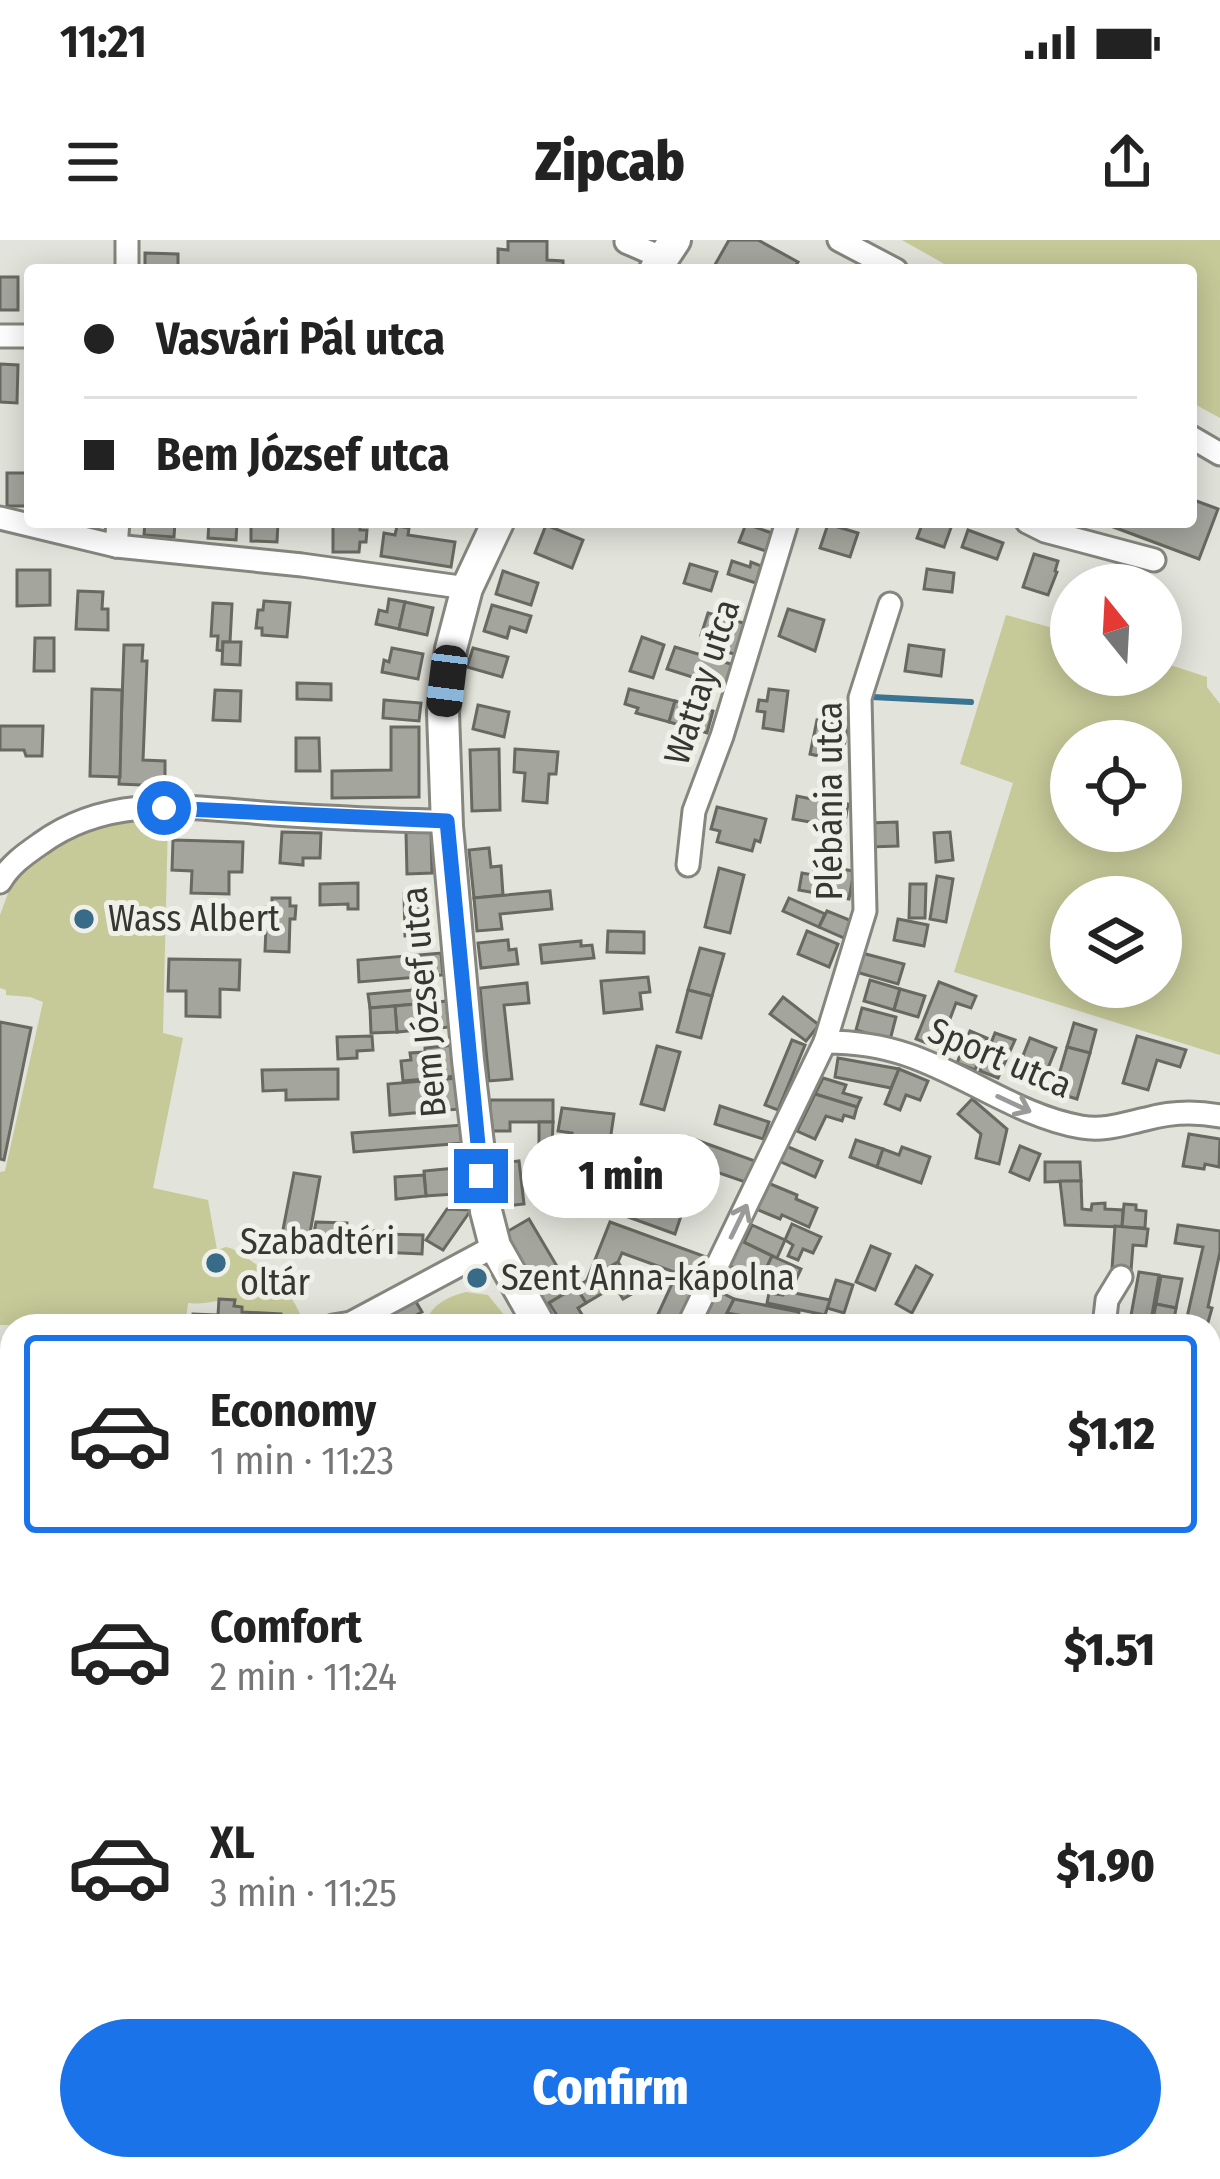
<!DOCTYPE html>
<html lang="en">
<head>
<meta charset="utf-8">
<style>
	:root { --surface:#fff; --page:#f6f6f6; --text:#222; --muted:#767676; --line:#e0e0e0; --accent:#1a73e8 }
	body { margin:0; font-family:"Fira Sans Condensed",sans-serif; background:var(--page); color:var(--text); height:100vh; display:flex; flex-direction:column; font-size:45px; white-space:nowrap }
	* { box-sizing:border-box; margin:0 }
	p { font-size:39px; color:var(--muted) }
	.icon { flex:none; width:66px; height:66px; fill:none; stroke:currentColor; stroke-width:2; stroke-linecap:round; stroke-linejoin:round }
	.map { position:relative; flex:1; overflow:hidden }
	.drawer { position:absolute; left:0px; top:1074px; width:1221px; height:867px; display:flex; flex-direction:column; background:var(--surface); border-radius:36px 36px 0 0; box-shadow:0 6px 30px #0003 }
	.drawer>* { flex:none }
	.banner { position:absolute; left:24px; top:24px; width:1173px; height:264px; border-radius:12px; box-shadow:0 6px 30px #0003; display:grid; align-content:center; height:264px; padding:0 60px; background:var(--surface) }
	.needle { width:78px; rotate:342deg }
	.tools { position:absolute; left:1050px; top:324px; display:grid; gap:24px }
	.tools a { display:grid; place-items:center; width:132px; height:132px; border-radius:50%; background:var(--surface); box-shadow:0 6px 30px #0003; font-size:60px }
	.end { position:absolute; width:54px; height:54px; margin:-27px; border:15px solid #1a73e8; background:#fff; box-shadow:0 0 0 6px #fff }
	.from { border-radius:50% }
	.bubble { position:absolute; height:84px; border-radius:42px; background:var(--surface); box-shadow:0 6px 30px #0003; font-size:39px; font-weight:800; line-height:84px; text-align:center }
	.car { position:absolute; width:36px; height:72px; margin:-36px -18px; border-radius:15px; box-shadow:0 0 9px 3px #0007; background:linear-gradient(#222 24%,#8ab4d8 0 40%,#222 0 76%,#8ab4d8 0 86%,#222 0) }
	.banner b { display:flex; align-items:center; gap:42px; height:114px; font-size:45px }
	.banner b+b { border-top:3px solid var(--line) }
	.banner i { width:30px; height:30px; background:var(--text) }
	ul { padding:21px 0 0; list-style:none }
	li { display:flex; align-items:center; gap:36px; height:198px; margin:0 24px 18px; padding:0 36px; border:6px solid transparent; border-radius:12px }
	li div { flex:1 }
	li b { display:block; font-size:45px }
	li em { font-style:normal; font-weight:800 }
	li.on { border-color:var(--accent) }
	li>.icon { width:108px; height:108px; stroke-width:1.5 }
	.cta { display:flex; gap:24px; margin-top:auto; padding:24px 60px }
	.cta a { flex:1; height:138px; border-radius:72px; background:var(--accent); color:#fff; font-size:48px; font-weight:800; line-height:138px; text-align:center }
	.status { display:flex; justify-content:space-between; align-items:center; height:84px; padding:0 60px; background:var(--surface); direction:ltr }
	.status svg { height:33px; fill:currentColor }
	header { display:flex; justify-content:space-between; align-items:center; height:156px; padding:0 60px; background:var(--surface); font-size:54px; font-weight:800 }
	.map>svg:first-child { display:block }
</style>
</head>
<body>
<div class="status"><b>11:21</b><svg viewBox="0 0 49 12"><path d="M0 12V9h3v3zM5 12V6h3v6zM10 12V3h3v9zM15 12V0h3v12zM26 1h20v11H26zM47 4h2v5h-2z"/></svg></div>
<header><svg class="icon" aria-label="menu" viewBox="0 0 24 24"><path d="M4 6h16M4 12h16M4 18h16"/></svg>Zipcab<svg class="icon" aria-label="share" viewBox="0 0 24 24"><path d="M12 15V3M7 8l5-5 5 5M5 13v7h14v-7"/></svg></header>
<div class="map">
<svg width="1220" height="1939" viewBox="0 0 1220 1939">
	<rect width="100%" height="100%" fill="#e2e3da"/>
	<g fill="#c6c998" fill-rule="evenodd">
		<path d="M902,0H1220V178L1191,162V30H955Z"/>
		<path d="M1006,375L1071,393V435H1161V422L1207,437V447L1220,464V815L954,732L1013,543L960,524ZM1071,501H1161V591H1071ZM1071,657H1161V747H1071Z"/>
		<path d="M137,578L168,579L163,793L183,798L153,948L208,960L217,1010L226,1007L233,1009C264,1029 294,1048 304,1086H281L242,1072V1067L234,1066V1060C218,1059 204,1065 188,1063L185,1086L0,1085V932L5,931L43,762L30,757L6,755V750L0,748V675L13,640L24,626L88,586Z"/>
		<path d="M466,1052L488,1055L513,1086H426C428,1066 447,1057 466,1052Z"/>
	</g>
	<g fill="none" stroke-linecap="round" stroke-linejoin="round">
		<g stroke="#397492" stroke-width="6">
			<path d="M872,457L971,462"/>
			<path d="M1132,1929L1141,1939"/>
			<path d="M266,1939L270,1929"/>
		</g>
	</g>
	<g fill="#a4a59d" stroke="#686961" stroke-width="3">
		<path d="M729,0H758L798,22L793,30H712Z"/>
		<path d="M508,1H547V20L563,21V29L517,27V30L498,29V9L508,10Z"/>
		<path d="M145,13L178,14V30H145Z"/>
		<rect x="0" y="37" width="18" height="33"/>
		<path d="M0,124L18,125L17,163L0,162Z"/>
		<rect x="7" y="233" width="23" height="33"/>
		<path d="M1191,259L1218,269L1199,319L1100,282H1191Z"/>
		<path d="M145,282H175L174,297L144,295Z"/>
		<path d="M209,282H237L236,300L208,298Z"/>
		<path d="M251,282H278L277,302L251,301Z"/>
		<path d="M333,282H360V290H367L366,302H360L359,312H333Z"/>
		<path d="M923,282H953L944,307L917,298Z"/>
		<path d="M746,284L772,293L766,311L739,302Z"/>
		<path d="M828,284L858,293L850,317L820,308Z"/>
		<path d="M546,285L583,300L572,328L535,313Z"/>
		<path d="M397,286L409,288L408,295L455,302L451,327L381,316L384,293L395,295Z"/>
		<path d="M968,290L1003,303L997,319L962,307Z"/>
		<path d="M1034,314L1058,321L1055,331L1057,332L1048,355L1023,347Z"/>
		<path d="M732,321L750,327L751,322L761,326L756,343L728,334Z"/>
		<path d="M690,324L717,332L711,351L684,343Z"/>
		<path d="M927,329L954,333L952,352L924,349Z"/>
		<path d="M17,330H50V365L17,366Z"/>
		<path d="M503,331L538,343L531,365L496,354Z"/>
		<path d="M78,351L103,352L102,369H108V390L76,389Z"/>
		<path d="M389,359L405,362L399,389L376,384L379,370L387,372Z"/>
		<path d="M264,361L290,363L287,397L262,395V388H256L258,370H263Z"/>
		<path d="M405,362L433,368L427,395L399,389Z"/>
		<path d="M213,363L232,364L230,402H223V411L217,410L218,396H211Z"/>
		<path d="M492,365L531,376L526,392L510,387L507,398L484,391Z"/>
		<path d="M788,369L824,380L815,411L779,396Z"/>
		<path d="M708,373L747,384L737,415L709,406L711,397L701,395Z"/>
		<path d="M642,397L664,405L653,438L630,431Z"/>
		<path d="M35,398H54V431H34Z"/>
		<path d="M223,402H241L240,425L222,424Z"/>
		<path d="M124,405H143L142,421H147L143,520L165,521V546L119,544Z"/>
		<path d="M909,405L944,410L941,436L905,431Z"/>
		<path d="M675,407L734,425L727,448L667,429Z"/>
		<path d="M392,408L423,414L418,439L382,432L384,420L389,422Z"/>
		<path d="M473,408L508,417L502,437L467,427Z"/>
		<path d="M297,443L331,444V460L297,459Z"/>
		<path d="M92,449L122,450L120,537L90,536Z"/>
		<path d="M629,449L675,461L669,482L636,473L638,468L625,464Z"/>
		<path d="M769,449L788,451L783,491L763,488L765,472L757,471L759,460L767,461Z"/>
		<path d="M215,450L241,451L240,481L213,480Z"/>
		<path d="M384,460L421,463L419,481L383,478Z"/>
		<path d="M675,461L713,471L707,493L669,482Z"/>
		<path d="M478,465L509,472L504,497L473,489Z"/>
		<path d="M817,480L848,487L841,521L810,514Z"/>
		<path d="M0,486H43L42,516H26L24,510H0Z"/>
		<path d="M391,487H419V557L332,558V531L391,530Z"/>
		<path d="M296,498H319L320,531H296Z"/>
		<path d="M499,509L500,570L472,571L470,510Z"/>
		<path d="M515,509L558,512L556,534H549L547,563L523,561L525,533L514,532Z"/>
		<path d="M816,555L848,564L844,588L793,579L797,556L816,560Z"/>
		<path d="M717,567L766,579L760,602L755,600L752,611L717,602L720,591L711,589Z"/>
		<path d="M897,582L898,606L869,607L868,583Z"/>
		<path d="M431,591L432,633L407,634L406,592Z"/>
		<path d="M282,592L321,593L320,618H303V625L280,623Z"/>
		<path d="M950,592L953,620L936,622L934,593Z"/>
		<path d="M173,600L243,602L242,632H229V654L191,653L192,631L172,630Z"/>
		<path d="M489,608L491,627L501,626L503,655L474,658L469,610Z"/>
		<path d="M828,627L854,631L849,659L799,650L802,633L813,635L814,629L827,632Z"/>
		<path d="M719,628L744,635L730,693L705,687Z"/>
		<path d="M937,636L953,639L946,682L930,679Z"/>
		<path d="M358,643V669H348V664L320,665V644Z"/>
		<path d="M910,644H926L925,678H909Z"/>
		<path d="M550,651L552,669L500,674L502,689L477,691L474,658Z"/>
		<path d="M404,654H421L422,695L405,696Z"/>
		<path d="M272,658H290V666H296L295,679H290L289,712L265,711L266,688L271,689V678L266,677L267,667L272,668Z"/>
		<path d="M789,658L825,674L819,687L783,671Z"/>
		<path d="M827,671L852,681L844,698L819,687Z"/>
		<path d="M898,679L928,685L924,706L894,700Z"/>
		<path d="M608,691L644,692V713L607,712Z"/>
		<path d="M807,691L838,704L829,727L798,714Z"/>
		<path d="M508,700L509,710L516,709L518,724L481,728L478,703Z"/>
		<path d="M581,701V706L592,705L594,718L542,723L540,705Z"/>
		<path d="M700,708L724,714L712,756L688,750Z"/>
		<path d="M441,713L443,735L359,742L358,720Z"/>
		<path d="M862,713L904,724L898,744L856,732Z"/>
		<path d="M169,719L240,720L239,750L220,749V777L186,776V751H168Z"/>
		<path d="M648,737L650,752L640,753L642,769L604,773L601,741Z"/>
		<path d="M870,740L900,749L894,770L864,761Z"/>
		<path d="M939,742L976,756L971,768L956,763L939,808L916,799Z"/>
		<path d="M527,743L529,763L504,765L512,839L489,841L480,748Z"/>
		<path d="M900,749L925,756L918,777L894,770Z"/>
		<path d="M414,750L415,764L370,768L368,754Z"/>
		<path d="M688,750L712,756L701,798L677,792Z"/>
		<path d="M783,757L819,785L806,801L770,774Z"/>
		<path d="M448,761L450,787L397,792L395,766Z"/>
		<path d="M395,766L397,792L371,793L370,768Z"/>
		<path d="M862,768L896,777L890,800L856,790Z"/>
		<path d="M0,782L31,788L4,920L0,919Z"/>
		<path d="M1074,783L1096,790L1090,813L1067,807Z"/>
		<path d="M970,791L987,798L975,830L957,823Z"/>
		<path d="M995,793L1015,800L998,838L980,831Z"/>
		<path d="M372,796L373,810L357,811V818L338,819L337,797Z"/>
		<path d="M1137,796L1186,810L1180,827L1157,820L1148,850L1123,843Z"/>
		<path d="M1030,798L1056,808L1042,843L1016,833Z"/>
		<path d="M792,800L805,805L778,870L765,865Z"/>
		<path d="M454,805L457,836L403,841L401,821L411,820L410,813L425,812V808Z"/>
		<path d="M657,806L680,812L664,870L641,864Z"/>
		<path d="M1067,807L1090,813L1077,859L1054,852Z"/>
		<path d="M838,818L899,829L891,848L835,837Z"/>
		<path d="M338,829V859L286,860V850L263,851L262,830Z"/>
		<path d="M899,829L928,841L920,860L906,855L900,870L885,864Z"/>
		<path d="M458,838L460,869L390,875L388,844Z"/>
		<path d="M823,838L846,845L843,853L861,858L857,867L815,854Z"/>
		<path d="M815,854L857,867L854,878L844,875L842,881L826,876L815,899L797,891Z"/>
		<path d="M972,859L1007,889L999,924L976,918L981,894L958,874Z"/>
		<path d="M490,860H553V882H510V891H490Z"/>
		<path d="M720,866L769,882L763,899L715,884Z"/>
		<path d="M562,868L614,874L600,968L560,959L567,929L582,932L587,901L571,898L572,893L558,891Z"/>
		<path d="M539,882H553L552,912H539Z"/>
		<path d="M463,885L464,903L354,912L352,893Z"/>
		<path d="M1189,894L1220,899L1219,927L1205,924L1204,929L1183,926Z"/>
		<path d="M688,897L755,921L745,942L679,919Z"/>
		<path d="M856,900L883,909L877,927L850,917Z"/>
		<path d="M786,906L822,921L815,937L779,921Z"/>
		<path d="M1020,906L1040,914L1029,940L1010,932Z"/>
		<path d="M902,907L930,917L921,943L877,927L883,909L899,915Z"/>
		<path d="M519,921L524,964L498,967L493,924Z"/>
		<path d="M1045,922H1080L1081,941L1045,942Z"/>
		<path d="M467,927L469,953L426,956L424,931Z"/>
		<path d="M681,932L711,942L703,965L674,956Z"/>
		<path d="M294,933L320,937L307,1010L280,1005Z"/>
		<path d="M424,935L426,956L396,959L395,937Z"/>
		<path d="M1060,941H1081L1082,969L1091,970L1092,964L1105,963V969L1123,970L1122,987L1065,985Z"/>
		<path d="M768,943L797,955L796,959L817,968L809,987L782,975L780,979L756,969Z"/>
		<path d="M628,950L683,970L675,994L620,974L622,967L617,965L622,952L626,954Z"/>
		<path d="M1124,964L1136,965V970L1146,971L1145,988L1122,987Z"/>
		<path d="M447,969L471,970L443,1010L426,1000Z"/>
		<path d="M529,979L571,1050L545,1065L503,994Z"/>
		<path d="M316,982L347,983V990L381,991L380,1012L311,1009Z"/>
		<path d="M610,982L709,1018L677,1084L658,1074L677,1033L622,1013L618,1022L587,1040Z"/>
		<path d="M792,984L821,997L813,1013L803,1009L798,1020L788,1016L793,1005L785,1000Z"/>
		<path d="M752,985L785,1000L777,1018L744,1002Z"/>
		<path d="M1178,985L1220,991V1012L1208,1067L1212,1068L1207,1086H1185L1203,1007L1175,1003Z"/>
		<path d="M1115,986L1148,989L1146,1006L1133,1005L1131,1031L1112,1029Z"/>
		<path d="M381,994L423,995L422,1014L380,1012Z"/>
		<path d="M739,1000L772,1016L766,1030L757,1025L751,1036L728,1025Z"/>
		<path d="M871,1006L890,1014L875,1050L856,1042Z"/>
		<path d="M772,1016L801,1029L792,1048L763,1035Z"/>
		<path d="M618,1022L637,1051L623,1059L615,1046L586,1063L576,1047Z"/>
		<path d="M916,1026L932,1035L912,1073L896,1064Z"/>
		<path d="M1139,1032L1159,1035L1150,1086H1129Z"/>
		<path d="M1161,1036L1182,1039L1176,1068L1156,1064Z"/>
		<path d="M836,1040L853,1045L844,1073L827,1068Z"/>
		<path d="M576,1047L586,1063L578,1068L589,1086H564L549,1063Z"/>
		<path d="M716,1050L734,1059L721,1086H699Z"/>
		<path d="M784,1051L830,1060L825,1075L767,1063L769,1053L783,1055Z"/>
		<path d="M412,1055L422,1072L395,1086H370L362,1083Z"/>
		<path d="M219,1059L235,1060L234,1066L242,1067V1072L281,1074V1086H192L193,1074L218,1075Z"/>
		<path d="M734,1059L799,1072L797,1086L727,1073Z"/>
		<path d="M1156,1064L1176,1068L1173,1086L1152,1084Z"/>
		<path d="M3,1112H12V1193L0,1192V1131Z"/>
		<path d="M5,1401L12,1478L0,1480V1402Z"/>
		<path d="M1209,1573L1220,1574V1610L1209,1609Z"/>
		<path d="M1209,1724H1220V1744H1215L1218,1807H1209Z"/>
	</g>
	<g fill="none" stroke-linecap="round" stroke-linejoin="round">
		<g stroke="#86867f" stroke-width="27">
			<g id="street">
				<path d="M839,0L896,30"/>
				<path d="M626,2L663,18"/>
				<path d="M127,30V0"/>
				<path d="M0,96H30"/>
				<path d="M1191,197L1220,214"/>
				<path d="M0,278L116,306L302,325L467,348"/>
				<path d="M1027,282L1045,291L1154,320"/>
				<path d="M116,306L118,282"/>
				<path d="M688,625L694,571L722,496L787,282"/>
				<path d="M0,642C10,625 24,615 40,604C115,549 203,570 290,575C342,578 395,581 447,581"/>
				<path d="M825,802C853,802 882,806 908,815C967,835 1019,876 1081,887C1105,891 1123,884 1146,879C1171,872 1194,871 1220,876"/>
				<path d="M333,1086L351,1083L495,1006"/>
				<path d="M688,1086L825,802L865,671L860,458L890,364"/>
				<path d="M1104,1086L1107,1060L1121,1037"/>
				<path d="M0,1226L12,1227"/>
			</g>
		</g>
		<g stroke="#86867f" stroke-width="36">
			<g id="secondary">
				<path d="M655,30L675,0"/>
				<path d="M498,282L467,348L451,409L443,472L447,586L468,820L486,971L495,1006L540,1086"/>
				<path d="M1209,1210L1220,1209"/>
				<path d="M1209,1423L1220,1421"/>
				<path d="M0,1678L12,1679"/>
				<path d="M1209,1706L1220,1705"/>
				<path d="M0,1904L12,1910"/>
				<path d="M62,1929L96,1939"/>
			</g>
		</g>
		<use href="#street" stroke="#fff" stroke-width="21"/>
		<use href="#secondary" stroke="#fff" stroke-width="30"/>
	</g>
	<defs><path id="oneway-shaft" d="M-6 0H5M1.5-3L5.5 0L1.5 3" fill="none" stroke-width="1.6" stroke-linecap="round" stroke-linejoin="round" transform="scale(3)"/></defs>
	<g stroke="#9a9a99">
		<use href="#oneway-shaft" transform="translate(1014 864) rotate(25)"/>
		<use href="#oneway-shaft" transform="translate(739 981) rotate(-64)"/>
	</g>
	<g fill="none" stroke-linecap="round" stroke-linejoin="round">
		<path stroke="#1a73e8" stroke-width="15" d="M164,568L447,581L481,936"/>
	</g>
	<g fill="#376b88" stroke="#eff0e7" stroke-width="4.5">
		<circle cx="84" cy="679" r="12"/>
		<circle cx="216" cy="1023" r="12"/>
		<circle cx="477" cy="1038" r="12"/>
	</g>
	<g text-anchor="middle" dominant-baseline="central" stroke-width="10" stroke-linejoin="round" paint-order="stroke">
		<g font-size="36" fill="#363633" stroke="#eff0e7">
			<text transform="translate(702 442) rotate(-72)">Wattay utca</text>
			<text transform="translate(830 561) rotate(-90)">Plébánia utca</text>
			<text transform="translate(424 762) rotate(-95)">Bem József utca</text>
			<text transform="translate(1000 818) rotate(23)">Sport utca</text>
		</g>
		<g font-size="36" fill="#363633" stroke="#eff0e7" text-anchor="start">
			<text x="108" y="679">Wass Albert</text>
			<text x="240" y="1002">Szabadtéri<tspan x="240" dy="41">oltár</tspan></text>
			<text x="501" y="1038">Szent Anna-kápolna</text>
		</g>
	</g>
</svg>
<div class="tools">
<a><svg class="needle" viewBox="-14 -14 28 28"><path d="M0-13l5 13h-10z" fill="#e53935"/><path d="M0 13l5-13h-10z" fill="#767676"/></svg></a>
<a><svg class="icon" aria-label="locate" viewBox="0 0 24 24"><circle cx="12" cy="12" r="6"/><path d="M12 2v4M12 18v4M2 12h4M18 12h4"/></svg></a>
<a><svg class="icon" aria-label="layers" viewBox="0 0 24 24"><path d="M12 4l9 5-9 5-9-5zM3 14l9 5 9-5"/></svg></a>
</div>
<i class="end from" style="left:164px;top:568px"></i>
<i class="end" style="left:481px;top:936px"></i>
<div class="bubble" style="left:522px;top:894px;width:198px">1 min</div>
<i class="car" style="left:447px;top:441px;rotate:187deg"></i>
<div class="banner">
<b><i class="from"></i>Vasvári Pál utca</b>
<b><i></i>Bem József utca</b>
</div>
<section class="drawer">
<ul>
<li class="on"><svg class="icon" aria-label="car" viewBox="0 0 24 24"><path d="M5 17H2v-5l4-1 3-4h7l3 4 3 1v5h-3M9 17h6M6 11h13"/><circle cx="7" cy="17" r="2"/><circle cx="17" cy="17" r="2"/></svg><div><b>Economy</b><p>1 min · 11:23</p></div><em>$1.12</em></li>
<li><svg class="icon" aria-label="car" viewBox="0 0 24 24"><path d="M5 17H2v-5l4-1 3-4h7l3 4 3 1v5h-3M9 17h6M6 11h13"/><circle cx="7" cy="17" r="2"/><circle cx="17" cy="17" r="2"/></svg><div><b>Comfort</b><p>2 min · 11:24</p></div><em>$1.51</em></li>
<li><svg class="icon" aria-label="car" viewBox="0 0 24 24"><path d="M5 17H2v-5l4-1 3-4h7l3 4 3 1v5h-3M9 17h6M6 11h13"/><circle cx="7" cy="17" r="2"/><circle cx="17" cy="17" r="2"/></svg><div><b>XL</b><p>3 min · 11:25</p></div><em>$1.90</em></li>
</ul>
<div class="cta"><a>Confirm</a></div>
</section>
</div>
</body>
</html>
